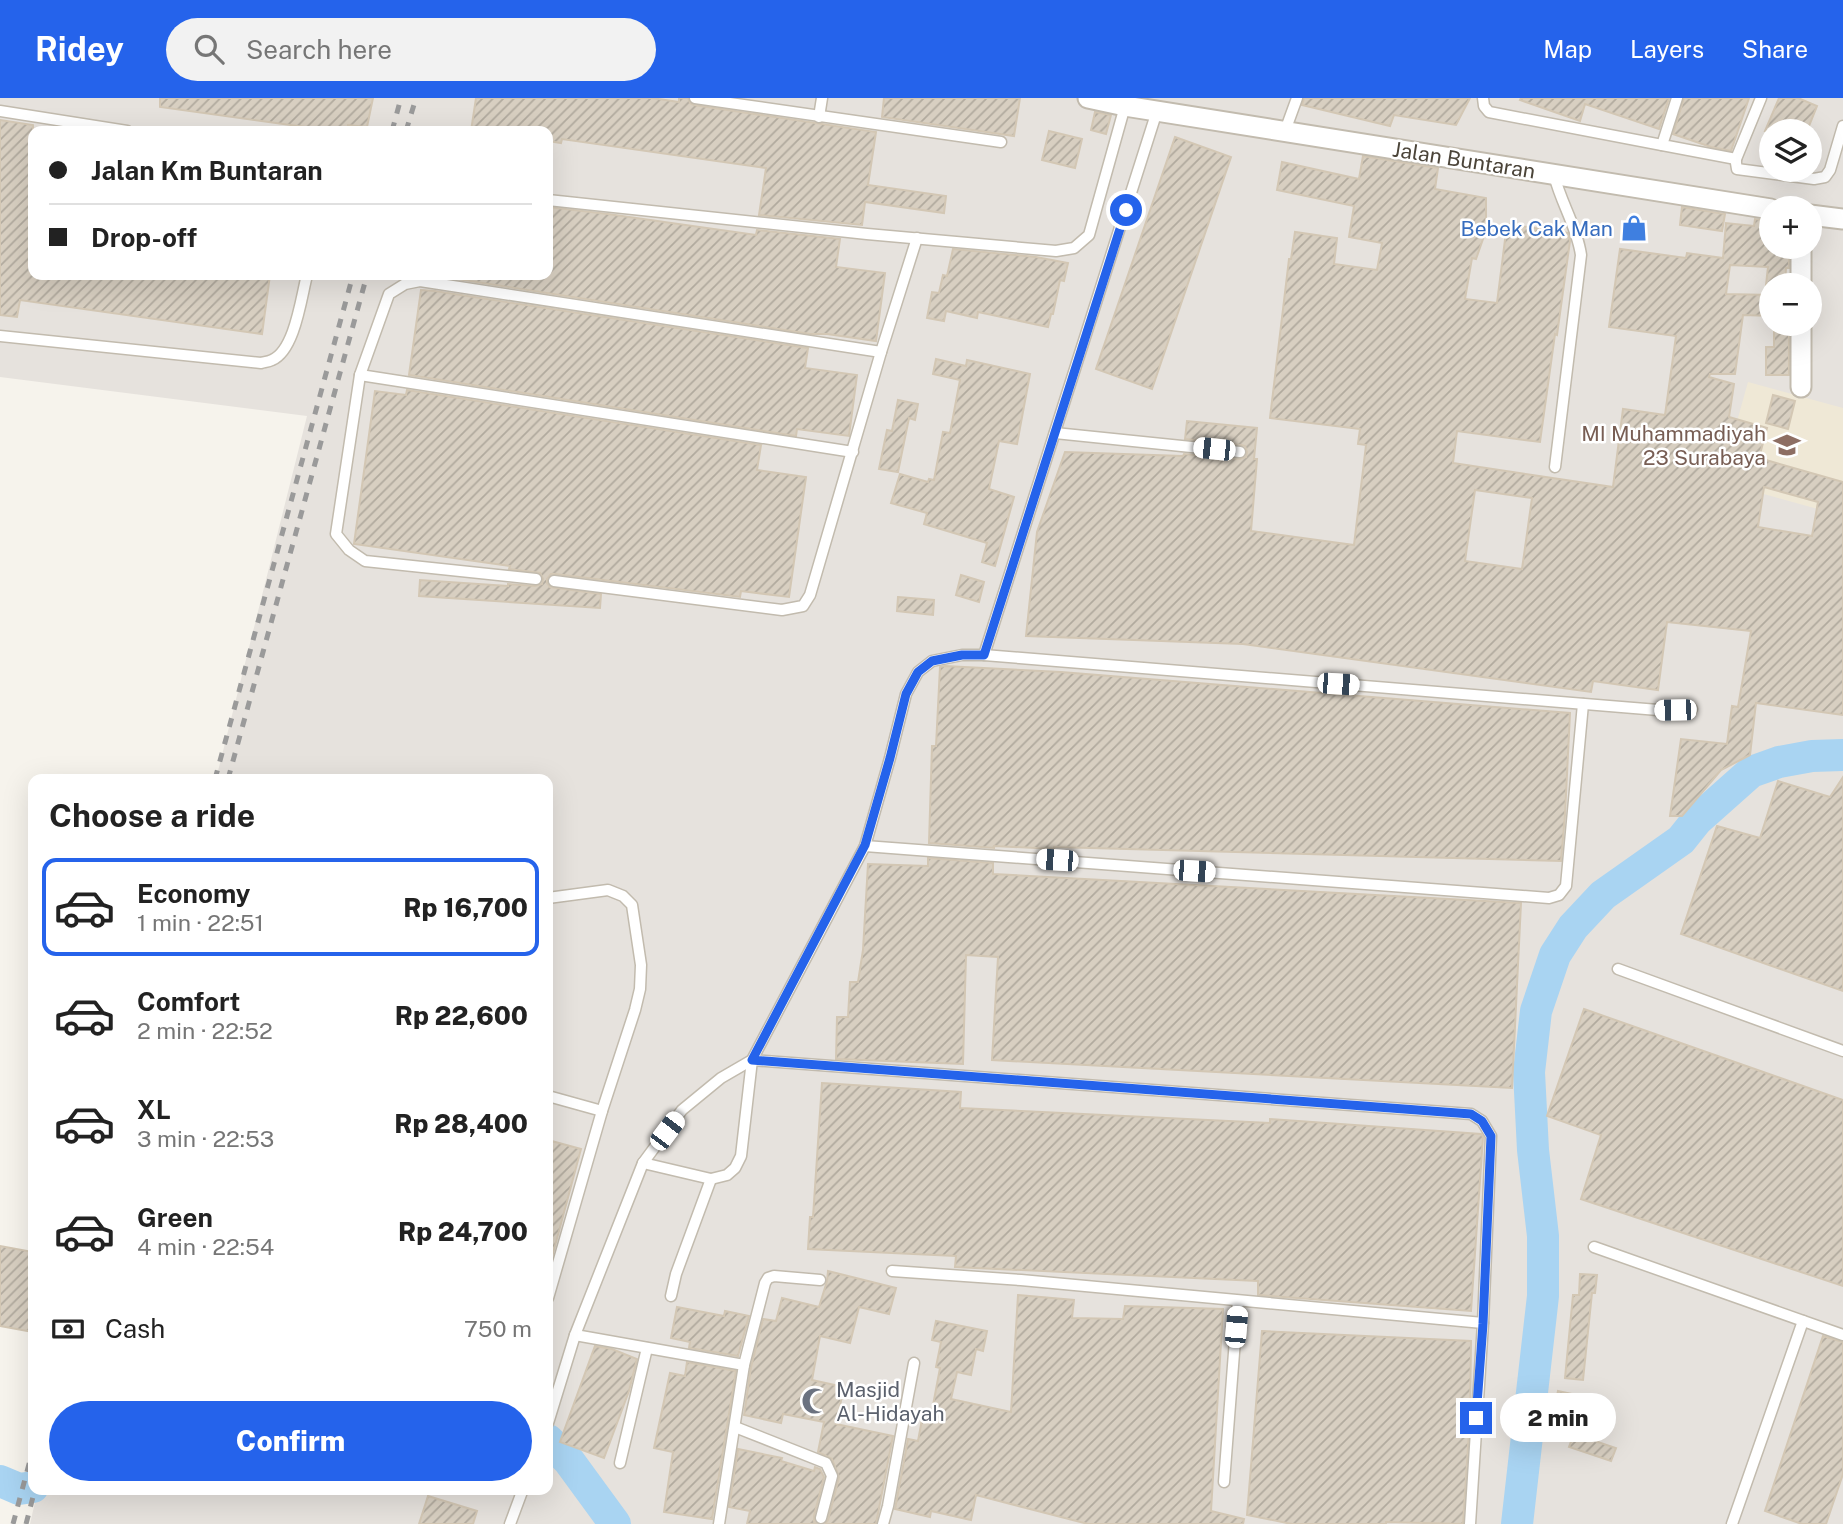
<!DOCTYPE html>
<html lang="en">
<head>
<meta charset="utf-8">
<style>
	:root { --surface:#fff; --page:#f2f2f2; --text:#222; --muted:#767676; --line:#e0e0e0; --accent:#2563eb }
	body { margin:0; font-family:"Public Sans",sans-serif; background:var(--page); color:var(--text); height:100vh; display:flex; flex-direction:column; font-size:26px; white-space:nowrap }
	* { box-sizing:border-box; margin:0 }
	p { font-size:23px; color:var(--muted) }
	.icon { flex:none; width:38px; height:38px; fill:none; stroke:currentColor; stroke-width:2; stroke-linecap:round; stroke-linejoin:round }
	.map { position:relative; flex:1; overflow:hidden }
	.sheet { position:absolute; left:28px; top:676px; width:525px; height:721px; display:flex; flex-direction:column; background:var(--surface); border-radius:14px; box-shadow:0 7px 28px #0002 }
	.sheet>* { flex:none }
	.banner { position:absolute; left:28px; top:28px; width:525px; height:154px; border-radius:14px; box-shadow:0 7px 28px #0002; display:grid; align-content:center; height:154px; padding:0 21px; background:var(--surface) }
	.buttons { position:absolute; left:1759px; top:21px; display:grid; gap:14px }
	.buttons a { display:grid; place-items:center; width:63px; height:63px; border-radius:50%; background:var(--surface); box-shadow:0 7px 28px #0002; font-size:35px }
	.end { position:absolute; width:32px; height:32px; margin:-16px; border:9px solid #2563eb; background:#fff; box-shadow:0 0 0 4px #fff }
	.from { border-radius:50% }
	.bubble { position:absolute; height:49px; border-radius:24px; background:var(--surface); box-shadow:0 7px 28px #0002; font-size:23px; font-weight:800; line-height:49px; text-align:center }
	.car { position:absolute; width:21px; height:42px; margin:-21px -10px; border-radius:9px; box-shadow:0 0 5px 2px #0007; background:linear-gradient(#fff 24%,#345 0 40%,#fff 0 76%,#345 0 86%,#fff 0) }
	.banner b { display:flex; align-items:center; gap:24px; height:66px; font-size:26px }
	.banner b+b { border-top:2px solid var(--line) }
	.banner i { width:18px; height:18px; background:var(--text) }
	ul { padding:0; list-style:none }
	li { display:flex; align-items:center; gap:21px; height:98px; margin:0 14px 10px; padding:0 7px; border:4px solid transparent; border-radius:14px }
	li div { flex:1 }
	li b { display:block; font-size:26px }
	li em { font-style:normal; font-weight:800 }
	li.current { border-color:var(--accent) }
	li>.icon { width:63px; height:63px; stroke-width:1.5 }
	h2 { padding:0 21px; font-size:32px; line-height:84px }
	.pay { display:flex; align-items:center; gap:18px; height:77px; padding:0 21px; font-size:26px }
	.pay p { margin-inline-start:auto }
	.button { display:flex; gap:14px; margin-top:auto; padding:14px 21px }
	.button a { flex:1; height:80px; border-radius:42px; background:var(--accent); color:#fff; font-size:28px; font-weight:800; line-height:80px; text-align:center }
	header { display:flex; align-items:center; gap:42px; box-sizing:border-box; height:98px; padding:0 35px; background:var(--accent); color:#fff }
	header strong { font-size:33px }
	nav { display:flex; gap:38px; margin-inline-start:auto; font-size:24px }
	.search { width:490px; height:63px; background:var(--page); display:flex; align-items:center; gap:18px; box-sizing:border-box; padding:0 24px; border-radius:38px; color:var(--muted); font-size:26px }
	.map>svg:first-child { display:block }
</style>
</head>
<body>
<header>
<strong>Ridey</strong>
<div class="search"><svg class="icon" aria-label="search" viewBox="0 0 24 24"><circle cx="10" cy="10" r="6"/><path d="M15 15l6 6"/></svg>Search here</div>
<nav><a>Map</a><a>Layers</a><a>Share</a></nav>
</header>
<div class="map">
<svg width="1843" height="1426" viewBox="0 0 1843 1426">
	<defs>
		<pattern id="building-hatch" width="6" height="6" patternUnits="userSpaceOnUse" patternTransform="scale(1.75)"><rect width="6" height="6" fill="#d8cfc1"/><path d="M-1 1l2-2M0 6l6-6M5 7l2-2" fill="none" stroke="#b1aa9e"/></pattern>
	</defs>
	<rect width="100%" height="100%" fill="#f6f3ec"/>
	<path fill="#e6e2dd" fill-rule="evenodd" d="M0,0H1843V1426H30L38,1391H548V681H216L307,318L0,279ZM33,33H548V177H33ZM1771,33H1810V72H1771ZM1771,110H1810V149H1771ZM1771,187H1810V226H1771Z"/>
	<path fill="#efe8d6" d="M1748,284L1843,310V418L1720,384Z"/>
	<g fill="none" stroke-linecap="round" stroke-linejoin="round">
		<g stroke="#a9d4f2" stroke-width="32">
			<path d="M548,1342L569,1363L615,1426"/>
			<path d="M0,1383L19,1391L33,1389"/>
			<path d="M1517,1426L1543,1198V1138L1533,1052L1529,974L1536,913L1555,857L1573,829L1603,797L1681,742L1697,722L1751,674L1779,664L1812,658L1843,657"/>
		</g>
	</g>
	<g fill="url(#building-hatch)" stroke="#d3c7b4" stroke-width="2" fill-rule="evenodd">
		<path d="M160,0H373L367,29L348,27V33H334L160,9Z"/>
		<path d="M476,0H652L679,4V0H688L690,5L694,7L876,34L868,87L946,98L944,115L865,104L862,127L759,117L766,70L562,41L561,45L548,43V33H471Z"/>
		<path d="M884,0H1020L1014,38L882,19Z"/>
		<path d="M1304,0H1470L1456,27L1394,17L1390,28L1302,7Z"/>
		<path d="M1521,0H1669L1659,31L1585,6L1580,23L1520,2Z"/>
		<path d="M1684,0H1749L1731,53L1711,49L1673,36Z"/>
		<path d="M1779,0H1798L1817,8L1807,33H1765Z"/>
		<path d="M1095,14L1111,17L1106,36L1091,32Z"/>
		<path d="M0,22L33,27V177H270L262,236L20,202L17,219L0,217Z"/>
		<path d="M1049,33L1082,41L1075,70L1042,62Z"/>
		<path d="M1175,39L1231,59L1152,291L1096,271Z"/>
		<path d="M1363,58L1438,70L1435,91L1486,100V123L1489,124L1476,161L1472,160L1465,201L1497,205L1507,126L1568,135L1570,143L1557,237L1555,236L1540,344L1457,333L1453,365L1613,389L1623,311L1665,317L1676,238L1609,229L1620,151L1686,160L1687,155L1723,160L1726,125L1754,128L1755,121L1771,123V149H1789V170H1786L1785,187H1766L1768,169L1730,167L1726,196L1771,197V218L1743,217L1735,276H1710L1709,279L1734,286L1729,319L1767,330L1759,360L1843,384V617L1756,605L1750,657L1721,672L1682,718H1670L1681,641L1727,646L1732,608L1738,609L1751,533L1667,524L1658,592L1593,583L1591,594L1243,546L1026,538L1037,434L1065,354L1183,358L1184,356L1240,361L1246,359L1247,354L1245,348L1241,347L1185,341L1187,323L1257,330L1254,361H1257L1251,433L1354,447L1366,347L1358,346L1360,331L1270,320L1289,161H1291L1295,134L1337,140L1334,166L1377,172L1382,145L1349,139L1354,108L1277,92L1282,64L1359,81ZM1764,389L1818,404L1812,438L1758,429ZM1475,392L1532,400L1522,471L1465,463Z"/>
		<path d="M548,109L608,116L756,137L757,132L840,141L836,169L885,175L876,243L827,236H810L437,178V177H548Z"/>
		<path d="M1682,109L1725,116L1722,133L1680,127Z"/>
		<path d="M953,151L1036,159L1068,165L1064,183L1060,182L1053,216H1051L1048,229L978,214L977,220L946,213L944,223L927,220L932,194L939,195L943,177L947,178Z"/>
		<path d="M421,192L435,193L808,250L805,270L857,277L849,338L797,331L796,338L409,277Z"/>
		<path d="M1774,226H1789V277H1766V249H1774Z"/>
		<path d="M936,261L966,268L967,262L1030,276L1017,346L999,343L989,391L1014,399L995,468L982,464L987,445L924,426L927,415L891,405L900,376L928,384L929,381L934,382L943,334L950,335L960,282L933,276Z"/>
		<path d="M407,292L761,347L757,372L806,379L789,499L741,493L740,499L555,476H551L547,481V485L550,489L601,496L600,510L419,498L420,482L508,488V486L535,488L542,486L543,481L540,475L509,471L510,468L354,446L375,293L406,297Z"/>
		<path d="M1773,297L1795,303L1788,331L1766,325Z"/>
		<path d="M898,302L918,306L915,322L909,320L898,374L879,371L887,332L892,333Z"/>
		<path d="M961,477L984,484L979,504L956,497Z"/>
		<path d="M898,499L934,502L933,517L897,513Z"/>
		<path d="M945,568L1061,574L1570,615L1565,717L1561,763L1054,749V751L994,748V750L929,745L932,648H936L940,569Z"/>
		<path d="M1843,679V893L1681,836L1717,728L1760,740L1778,683L1830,699Z"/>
		<path d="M928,760L993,765V776L1521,805L1512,990L992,962L998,859L966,857L963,966L836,961L837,919H848L850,884H858L863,852L868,766L928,768Z"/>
		<path d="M1584,911L1843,1002V1188L1581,1101L1601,1037L1547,1018Z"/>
		<path d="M822,985L961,994L960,1010L1270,1025V1021L1481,1036L1483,1039L1471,1213L1258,1197V1183L955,1169L956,1158L808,1151L810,1119H813Z"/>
		<path d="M548,1042L581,1051L551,1163H548Z"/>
		<path d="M0,1148L33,1154V1234L0,1228Z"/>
		<path d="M828,1173L896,1190L889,1216L859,1209L850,1245L820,1238L812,1282L844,1289L836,1326L893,1338L876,1426H825L828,1422L839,1379L832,1361L818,1354L824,1324L783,1316L781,1325L744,1317L751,1269L763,1221L776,1223L782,1200L819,1209L827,1183Z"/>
		<path d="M1580,1176L1597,1177L1595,1195H1592L1583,1282L1565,1280L1573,1197H1579Z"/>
		<path d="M1018,1197L1074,1202L1072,1220L1123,1221L1125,1208L1223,1211L1211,1413L1244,1421L1243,1426H1088L976,1397L971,1422L931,1413L930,1419L895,1411L908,1341L918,1343L923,1316L931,1318L940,1270L936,1269L941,1244L932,1242L936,1223L987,1233L983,1253L976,1251L971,1277L957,1274L951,1301L1011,1314Z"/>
		<path d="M677,1209L724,1218L725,1213L749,1218L738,1258L689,1250L690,1244L671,1240Z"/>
		<path d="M1262,1233L1471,1243L1470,1318L1463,1426L1386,1424V1426H1292L1247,1417Z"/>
		<path d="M1823,1238L1843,1244V1376L1826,1426H1802L1765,1413Z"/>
		<path d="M595,1248L612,1251L637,1261L629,1293L604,1360L560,1344Z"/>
		<path d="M687,1264L736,1273L712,1421L664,1414L673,1354L654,1350L670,1275L685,1278Z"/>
		<path d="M1558,1293L1572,1296L1562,1342L1548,1339Z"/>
		<path d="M1574,1336L1616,1350L1611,1363L1569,1349Z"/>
		<path d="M738,1351L782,1360L781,1363L814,1373L815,1369L820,1371L824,1379L814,1418V1423L817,1426H747L750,1413L729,1409Z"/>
		<path d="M428,1398L477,1413L473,1426H419Z"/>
	</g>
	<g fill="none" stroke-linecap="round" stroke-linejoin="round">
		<g stroke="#c2bbae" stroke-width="13">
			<g id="lane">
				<path d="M695,0L1001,44"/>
				<path d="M1483,0L1484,8L1489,14L1662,47"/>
				<path d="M1677,0L1662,47L1736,61"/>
				<path d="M1761,0L1736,61V65L1737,71L1814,81L1825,79L1830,72L1843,28"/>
				<path d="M0,13L127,33"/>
				<path d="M819,19L822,0"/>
				<path d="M1285,33L1297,0"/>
				<path d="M1554,77C1561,105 1577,129 1581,157L1555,369"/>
				<path d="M548,102L867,136L1056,153L1074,150L1089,137L1125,8"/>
				<path d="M0,238L261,265C264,264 268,264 272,262C295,252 301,200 307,177"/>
				<path d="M360,277L853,354"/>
				<path d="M1055,335L1240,354"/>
				<path d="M536,481L365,463L349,452L336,436L360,277L389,196L405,186L420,183L881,254"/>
				<path d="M554,483L782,512L803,508L810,497L881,254L917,140"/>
				<path d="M984,557L1658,612L1692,611"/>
				<path d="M865,748L1549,800L1559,797L1566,788L1583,606"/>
				<path d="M548,800L608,792L623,798L632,807L641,867L640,891L635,912L602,1013L548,1200"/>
				<path d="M1618,871L1843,953"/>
				<path d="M548,998L602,1013"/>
				<path d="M643,1065L682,1012L721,980L752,962L865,748L890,660L906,596L918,574L932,563L962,557H984L1157,13"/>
				<path d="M1594,1149L1843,1237"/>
				<path d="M892,1173L1021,1182L1483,1225"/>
				<path d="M671,1198L676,1176L711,1081"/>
				<path d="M575,1237L744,1267L765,1185L768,1180L774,1178L820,1182"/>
				<path d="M548,1325L575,1237L643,1065L711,1081L727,1077L735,1070L741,1058L752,962L1471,1016L1482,1023L1491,1038L1483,1225L1470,1426"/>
				<path d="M735,1329L826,1365L832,1378L821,1420"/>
				<path d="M620,1365L647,1250"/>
				<path d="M1224,1384L1238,1203"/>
				<path d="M510,1426L523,1391"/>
				<path d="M719,1426L744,1267"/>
				<path d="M883,1426L888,1408L914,1265"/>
				<path d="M1732,1426L1803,1223"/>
			</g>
		</g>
		<g stroke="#c2bbae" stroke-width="23">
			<g id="street">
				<path d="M1088,0L1125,8L1771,111"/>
				<path d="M1810,117L1843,121"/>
				<path d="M1801,149V187"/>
				<path d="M1801,226V289"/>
			</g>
		</g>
		<use href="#lane" stroke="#fff" stroke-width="10"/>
		<use href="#street" stroke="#fff" stroke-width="19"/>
		<g stroke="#9a9a9a" stroke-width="5" stroke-dasharray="9 9" stroke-linecap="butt">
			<path d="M392,33L401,0"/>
			<path d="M406,33L416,0"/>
			<path d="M215,681L353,177"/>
			<path d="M228,681L367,177"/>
			<path d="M13,1426L33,1351"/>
			<path d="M26,1426L35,1391"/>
		</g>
	</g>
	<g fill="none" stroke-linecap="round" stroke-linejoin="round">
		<path stroke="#2563eb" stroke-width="9" d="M1126,112L984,557H962L932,563L918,574L906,596L890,660L865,747L752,962L1471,1016L1482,1023L1491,1038L1483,1226L1476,1320"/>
	</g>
	<defs>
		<g id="shop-bare" transform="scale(2.1)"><path d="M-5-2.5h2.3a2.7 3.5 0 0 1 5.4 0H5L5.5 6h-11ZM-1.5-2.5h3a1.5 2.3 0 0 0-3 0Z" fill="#3f7fe0" stroke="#fff" stroke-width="2.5" paint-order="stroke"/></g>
		<g id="school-bare" transform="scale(2.1)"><path d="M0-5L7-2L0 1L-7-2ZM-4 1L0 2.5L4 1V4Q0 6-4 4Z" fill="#8d6e63" stroke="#fff" stroke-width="2.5" paint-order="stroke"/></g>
		<g id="mosque-bare" transform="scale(2.1)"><path d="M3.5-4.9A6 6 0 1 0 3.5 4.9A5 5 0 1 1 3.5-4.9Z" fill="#6b7280" stroke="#fff" stroke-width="2.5" paint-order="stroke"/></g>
	</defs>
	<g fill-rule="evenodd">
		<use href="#shop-bare" x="1634" y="130"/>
		<use href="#school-bare" x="1787" y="347"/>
		<use href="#mosque-bare" x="815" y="1303"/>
	</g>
	<g text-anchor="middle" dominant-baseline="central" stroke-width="5" stroke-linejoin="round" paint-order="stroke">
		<g font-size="21" fill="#4b4439" stroke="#fff">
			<text transform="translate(1464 62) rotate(9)">Jalan Buntaran</text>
		</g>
		<g font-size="21" fill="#366cbe" stroke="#fff" text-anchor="end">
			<text x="1613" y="130">Bebek Cak Man</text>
		</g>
		<g font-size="21" fill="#785e54" stroke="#fff" text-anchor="end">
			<text x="1766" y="335">MI Muhammadiyah<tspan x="1766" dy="24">23 Surabaya</tspan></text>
		</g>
		<g font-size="21" fill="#5b616d" stroke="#fff" text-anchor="start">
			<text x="836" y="1291">Masjid<tspan x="836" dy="24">Al-Hidayah</tspan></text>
		</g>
	</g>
</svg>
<div class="buttons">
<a><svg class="icon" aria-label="layers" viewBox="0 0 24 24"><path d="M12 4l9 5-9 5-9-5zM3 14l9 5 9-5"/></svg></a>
<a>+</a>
<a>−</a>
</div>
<i class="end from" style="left:1126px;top:112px"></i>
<i class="end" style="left:1476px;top:1320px"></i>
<div class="bubble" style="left:1500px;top:1295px;width:116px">2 min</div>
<i class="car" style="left:1214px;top:351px;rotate:276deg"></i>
<i class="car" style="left:1338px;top:586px;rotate:94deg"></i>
<i class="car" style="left:1675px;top:612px;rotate:269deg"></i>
<i class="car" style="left:1057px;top:762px;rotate:274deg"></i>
<i class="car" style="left:1194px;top:773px;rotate:94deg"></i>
<i class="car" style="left:667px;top:1033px;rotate:37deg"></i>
<i class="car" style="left:1236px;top:1229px;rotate:5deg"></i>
<div class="banner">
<b><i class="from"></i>Jalan Km Buntaran</b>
<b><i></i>Drop-off</b>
</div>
<section class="sheet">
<h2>Choose a ride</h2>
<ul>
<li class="current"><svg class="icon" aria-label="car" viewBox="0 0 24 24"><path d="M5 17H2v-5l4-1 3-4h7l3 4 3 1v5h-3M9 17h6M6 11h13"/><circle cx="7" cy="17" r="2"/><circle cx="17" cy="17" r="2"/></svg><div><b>Economy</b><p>1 min · 22:51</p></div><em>Rp 16,700</em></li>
<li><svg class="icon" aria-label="car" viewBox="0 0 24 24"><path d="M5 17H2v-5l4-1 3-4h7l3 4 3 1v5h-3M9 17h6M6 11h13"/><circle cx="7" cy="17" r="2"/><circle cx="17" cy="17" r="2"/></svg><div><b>Comfort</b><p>2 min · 22:52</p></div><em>Rp 22,600</em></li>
<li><svg class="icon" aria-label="car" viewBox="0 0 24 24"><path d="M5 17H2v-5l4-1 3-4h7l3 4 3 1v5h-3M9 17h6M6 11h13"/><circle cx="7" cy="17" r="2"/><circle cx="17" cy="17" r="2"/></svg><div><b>XL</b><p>3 min · 22:53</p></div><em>Rp 28,400</em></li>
<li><svg class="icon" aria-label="car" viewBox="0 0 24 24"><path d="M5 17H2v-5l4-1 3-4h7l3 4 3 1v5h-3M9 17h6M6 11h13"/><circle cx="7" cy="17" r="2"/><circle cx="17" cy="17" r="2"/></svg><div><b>Green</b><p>4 min · 22:54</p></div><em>Rp 24,700</em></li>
</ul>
<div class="pay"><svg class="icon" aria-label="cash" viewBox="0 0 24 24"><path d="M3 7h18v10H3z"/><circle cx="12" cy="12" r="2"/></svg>Cash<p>750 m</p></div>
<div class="button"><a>Confirm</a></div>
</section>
</div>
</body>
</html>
